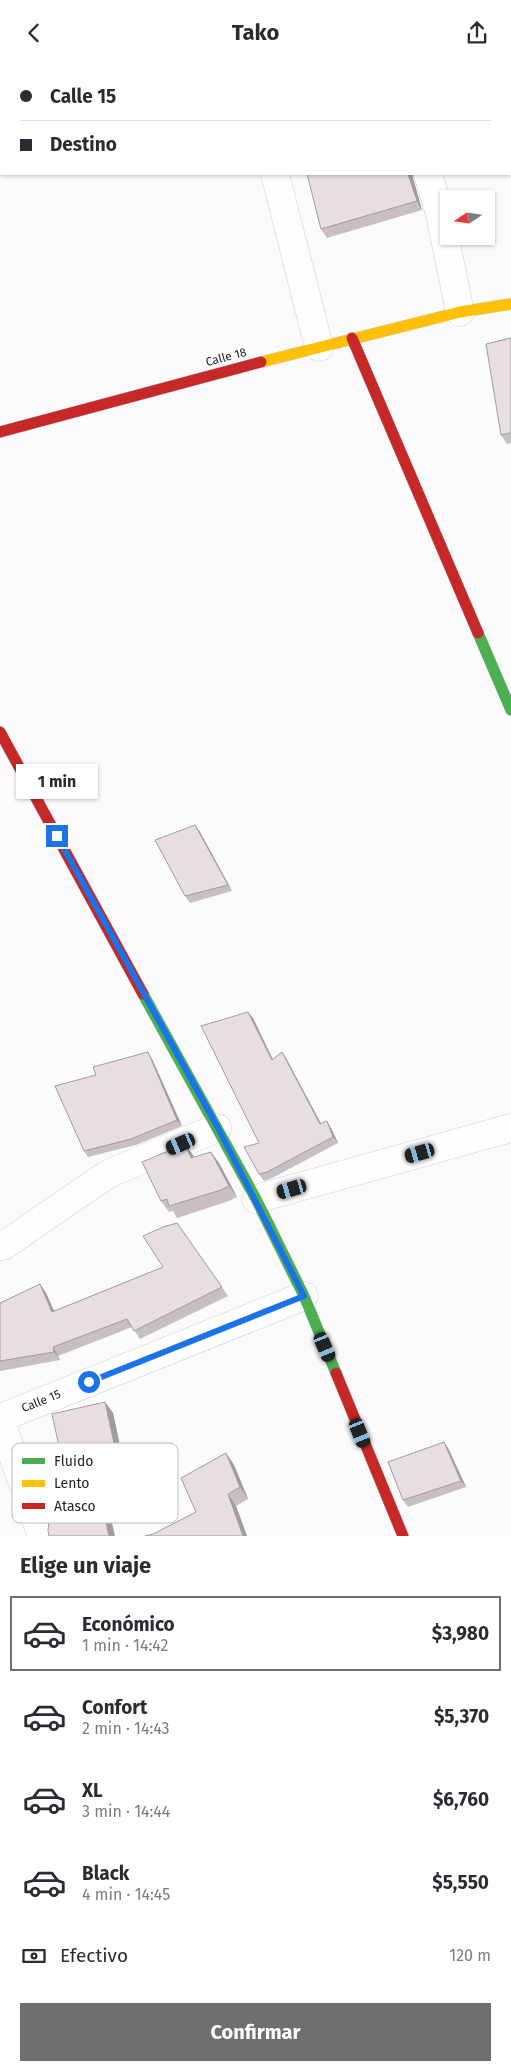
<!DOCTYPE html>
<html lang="es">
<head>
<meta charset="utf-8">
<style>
	:root { --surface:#fff; --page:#f7f7f7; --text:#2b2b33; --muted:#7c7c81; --line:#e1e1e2; --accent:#6e6f71 }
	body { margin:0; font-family:"Fira Sans",sans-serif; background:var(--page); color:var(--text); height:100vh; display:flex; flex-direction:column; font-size:19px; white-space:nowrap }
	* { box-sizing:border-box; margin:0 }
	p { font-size:16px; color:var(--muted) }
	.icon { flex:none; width:28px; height:28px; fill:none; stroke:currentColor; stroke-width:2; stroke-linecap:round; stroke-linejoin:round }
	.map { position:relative; height:1471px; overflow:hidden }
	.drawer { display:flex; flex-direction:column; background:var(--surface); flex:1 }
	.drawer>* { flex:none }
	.guide { position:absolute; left:0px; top:0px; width:511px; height:110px; box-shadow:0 1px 4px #0004; display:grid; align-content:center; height:110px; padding:0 20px; background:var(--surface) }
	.needle { width:32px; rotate:257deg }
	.buttons { position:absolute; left:440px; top:125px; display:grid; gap:10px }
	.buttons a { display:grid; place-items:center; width:55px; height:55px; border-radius:0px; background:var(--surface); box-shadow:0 1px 4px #0004; font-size:25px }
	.end { position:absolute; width:22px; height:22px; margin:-11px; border:6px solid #1a73e8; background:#fff; box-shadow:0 0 0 2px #fff }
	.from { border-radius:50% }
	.bubble { position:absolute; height:35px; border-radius:0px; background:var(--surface); box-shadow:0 1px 4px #0004; font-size:16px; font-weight:700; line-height:35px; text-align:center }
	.car { position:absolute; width:15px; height:30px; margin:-15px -8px; border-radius:6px; box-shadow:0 0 4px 1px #0007; background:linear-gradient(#222 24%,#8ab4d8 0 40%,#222 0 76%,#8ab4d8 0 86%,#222 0) }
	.guide b { display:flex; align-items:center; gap:18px; height:48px; font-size:19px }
	.guide b+b { border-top:1px solid var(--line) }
	.guide i { width:12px; height:12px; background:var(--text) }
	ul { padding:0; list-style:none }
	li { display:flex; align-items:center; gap:15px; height:75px; margin:0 10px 8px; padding:0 10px; border:2px solid transparent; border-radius:0px }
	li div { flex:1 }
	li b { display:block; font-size:19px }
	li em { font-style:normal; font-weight:700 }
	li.current { border-color:var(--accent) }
	li>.icon { width:45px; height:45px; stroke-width:1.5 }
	h2 { padding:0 20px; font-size:22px; line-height:60px }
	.pay { display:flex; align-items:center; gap:12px; height:55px; padding:0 20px; font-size:19px }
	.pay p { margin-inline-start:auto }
	.button { display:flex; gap:10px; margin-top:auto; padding:10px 20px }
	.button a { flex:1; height:58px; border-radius:0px; background:var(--accent); color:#fff; font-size:20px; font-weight:700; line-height:58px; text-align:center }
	header { display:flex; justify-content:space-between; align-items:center; height:65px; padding:0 20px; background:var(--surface); font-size:22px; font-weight:700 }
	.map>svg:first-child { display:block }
</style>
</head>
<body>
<header><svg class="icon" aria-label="back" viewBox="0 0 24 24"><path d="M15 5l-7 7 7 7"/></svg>Tako<svg class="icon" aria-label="share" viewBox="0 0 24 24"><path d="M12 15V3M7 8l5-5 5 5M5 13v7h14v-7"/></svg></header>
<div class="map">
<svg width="511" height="1471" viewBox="0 0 511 1471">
	<rect width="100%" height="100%" fill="#fbfbfd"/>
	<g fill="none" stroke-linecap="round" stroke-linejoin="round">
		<g stroke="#d0d0d2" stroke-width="29">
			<g id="street">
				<path d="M236,0L237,1"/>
				<path d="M396,0V1"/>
				<path d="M121,1L126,0"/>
				<path d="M0,29H1"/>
				<path d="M275,109L319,282"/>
				<path d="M428,109L440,149L460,247"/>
				<path d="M256,1134L511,1063"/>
				<path d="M3,1181L108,1109L217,1063"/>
				<path d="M0,1353L304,1231"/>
				<path d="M0,1355L42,1471"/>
			</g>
		</g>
		<g stroke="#d0d0d2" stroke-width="12">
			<g id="fast">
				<path d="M478,568L511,645"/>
				<path d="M143,929L256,1134L304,1231L336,1308"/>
			</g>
		</g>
		<g stroke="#d0d0d2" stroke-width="12">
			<path id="slow" d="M261,297L460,247L511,239"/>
		</g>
		<g stroke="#d0d0d2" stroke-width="12">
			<g id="jam">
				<path d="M352,273L478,568"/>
				<path d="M0,367L261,297"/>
				<path d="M0,667L143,929"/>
				<path d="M336,1308L403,1471"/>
			</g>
		</g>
		<use href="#street" stroke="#fefeff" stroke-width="28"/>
		<use href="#fast" stroke="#4caf50" stroke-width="11"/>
		<use href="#slow" stroke="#ffc107" stroke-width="11"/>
		<use href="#jam" stroke="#c62828" stroke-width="11"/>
	</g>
	<g fill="#c7bfc3">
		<path d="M413,113L422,145L327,173L321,164Z"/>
		<path d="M511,273V378L507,379L501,370Z"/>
		<path d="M195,760L200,767L232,826L190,838L185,831Z"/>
		<path d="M253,953L273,994L282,987L286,993L321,1058L331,1063L338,1078L272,1113L264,1116L259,1109V1078Z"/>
		<path d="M152,994L182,1061L136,1080L88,1092L84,1086L96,1010Z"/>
		<path d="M185,1079L194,1092L219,1098L237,1132L229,1136L177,1153L173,1146L169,1147L161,1136Z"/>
		<path d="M177,1158L228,1231L140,1274L132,1262L58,1291L60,1295L0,1306V1238L40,1219L46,1228L54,1246L163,1202Z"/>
		<path d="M105,1337L113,1348L122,1390L98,1395L60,1386Z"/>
		<path d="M448,1383L466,1422L408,1442L403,1435Z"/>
		<path d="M226,1388L234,1400L248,1434L236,1441L247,1471H145L153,1469L196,1447Z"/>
	</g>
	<g fill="#a29b9f">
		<path d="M408,109H413V113L422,145L417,136Z"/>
		<path d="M195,760L200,767L232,826L228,820Z"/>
		<path d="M248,947L253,953L276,1002L272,995Z"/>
		<path d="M148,987L152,994L182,1061L177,1055Z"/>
		<path d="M282,987L286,993L324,1065L320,1059Z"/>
		<path d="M327,1056L331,1063L338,1078L333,1072Z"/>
		<path d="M185,1079L193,1090L199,1104L191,1093Z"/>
		<path d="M211,1087L219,1098L237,1132L229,1121Z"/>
		<path d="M40,1219L46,1228L58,1255L52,1247Z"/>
		<path d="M53,1282L58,1291L60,1295L54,1287Z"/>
		<path d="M105,1337L113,1348L122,1390L114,1378Z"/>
		<path d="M444,1377L448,1383L466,1422L461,1416Z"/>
		<path d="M90,1383L98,1395L115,1471H109Z"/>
		<path d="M226,1388L234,1400L248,1434L240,1422Z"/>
		<path d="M228,1429L236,1441L247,1471H243Z"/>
	</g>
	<g fill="#e7dee3" stroke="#a29b9f">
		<rect x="278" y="0" width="99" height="1"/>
		<path d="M510,61H511V76L510,74Z"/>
		<path d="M307,109H408L417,136L321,164Z"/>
		<path d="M511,273V368L501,370L486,279Z"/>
		<path d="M195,760L228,820L185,831L155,775Z"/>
		<path d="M248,947L272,995L282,987L320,1059L327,1056L333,1072L267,1107L259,1109L244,1082L259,1078L201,961Z"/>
		<path d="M148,987L177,1055L131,1074L84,1086L55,1021L96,1010L93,1002Z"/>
		<path d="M185,1079L191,1093L211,1087L229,1121L221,1125L169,1141L167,1134L161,1136L142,1097Z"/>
		<path d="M177,1158L222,1222L134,1266L127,1254L53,1282L54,1287L0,1296V1238L40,1219L52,1247L163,1202L143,1171L163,1162Z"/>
		<path d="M105,1337L114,1378L90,1383L109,1471H49L48,1466L49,1455L41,1434L33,1392L60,1386L52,1349Z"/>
		<path d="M444,1377L461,1416L403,1435L388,1397Z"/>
		<path d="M226,1388L240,1422L228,1429L243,1471H145L153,1469L196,1447L181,1413Z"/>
	</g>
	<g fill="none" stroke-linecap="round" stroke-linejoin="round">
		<path stroke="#1a73e8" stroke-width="6" d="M57,771L218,1063L304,1231L89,1317"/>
	</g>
	<g text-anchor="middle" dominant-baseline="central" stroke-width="4.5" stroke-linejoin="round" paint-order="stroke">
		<g font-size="12" fill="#222326" stroke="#fff">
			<text transform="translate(226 292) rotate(-15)">Calle 18</text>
			<text transform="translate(41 1336) rotate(-22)">Calle 15</text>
		</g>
	</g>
	<rect x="12" y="1378" width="166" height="80" rx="8" fill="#fff" stroke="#bdbdbe" stroke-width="1"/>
	<rect x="22" y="1393" width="23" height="6" fill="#4caf50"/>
	<rect x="22" y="1415" width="23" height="7" fill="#ffc107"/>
	<rect x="22" y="1438" width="23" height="6" fill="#c62828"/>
	<g font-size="14" fill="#222326">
		<text x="54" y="1401">Fluido</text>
		<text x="54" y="1423">Lento</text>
		<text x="54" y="1446">Atasco</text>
	</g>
</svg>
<div class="buttons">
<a><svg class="needle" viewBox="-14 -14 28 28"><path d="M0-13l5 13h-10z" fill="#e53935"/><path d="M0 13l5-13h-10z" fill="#7c7c81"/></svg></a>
</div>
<i class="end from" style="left:89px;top:1317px"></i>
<i class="end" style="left:57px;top:771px"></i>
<div class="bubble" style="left:16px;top:699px;width:82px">1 min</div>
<i class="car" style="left:181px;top:1079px;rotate:247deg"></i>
<i class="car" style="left:420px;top:1088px;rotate:254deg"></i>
<i class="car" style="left:292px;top:1124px;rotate:254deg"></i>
<i class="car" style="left:325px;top:1282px;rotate:157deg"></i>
<i class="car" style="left:360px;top:1368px;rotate:158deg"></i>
<div class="guide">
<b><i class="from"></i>Calle 15</b>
<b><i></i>Destino</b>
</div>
</div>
<section class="drawer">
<h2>Elige un viaje</h2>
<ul>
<li class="current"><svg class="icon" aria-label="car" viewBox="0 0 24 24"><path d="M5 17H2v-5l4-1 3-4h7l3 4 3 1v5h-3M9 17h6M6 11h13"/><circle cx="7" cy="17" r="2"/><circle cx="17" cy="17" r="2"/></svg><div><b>Económico</b><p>1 min · 14:42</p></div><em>$3,980</em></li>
<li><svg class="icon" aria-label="car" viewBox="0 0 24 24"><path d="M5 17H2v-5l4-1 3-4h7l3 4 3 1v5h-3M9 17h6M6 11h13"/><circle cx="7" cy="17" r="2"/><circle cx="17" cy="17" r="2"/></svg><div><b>Confort</b><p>2 min · 14:43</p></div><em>$5,370</em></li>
<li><svg class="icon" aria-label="car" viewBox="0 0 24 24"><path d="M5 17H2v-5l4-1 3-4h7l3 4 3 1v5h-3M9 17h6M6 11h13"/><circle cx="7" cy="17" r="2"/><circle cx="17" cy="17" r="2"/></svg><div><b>XL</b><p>3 min · 14:44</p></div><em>$6,760</em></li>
<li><svg class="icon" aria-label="car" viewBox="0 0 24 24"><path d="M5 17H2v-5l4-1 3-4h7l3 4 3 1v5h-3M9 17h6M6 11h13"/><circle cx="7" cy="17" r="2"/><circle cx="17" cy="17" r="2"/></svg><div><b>Black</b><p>4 min · 14:45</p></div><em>$5,550</em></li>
</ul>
<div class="pay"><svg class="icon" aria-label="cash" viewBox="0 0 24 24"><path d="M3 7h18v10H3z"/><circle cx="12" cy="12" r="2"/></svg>Efectivo<p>120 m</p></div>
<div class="button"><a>Confirmar</a></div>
</section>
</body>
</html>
